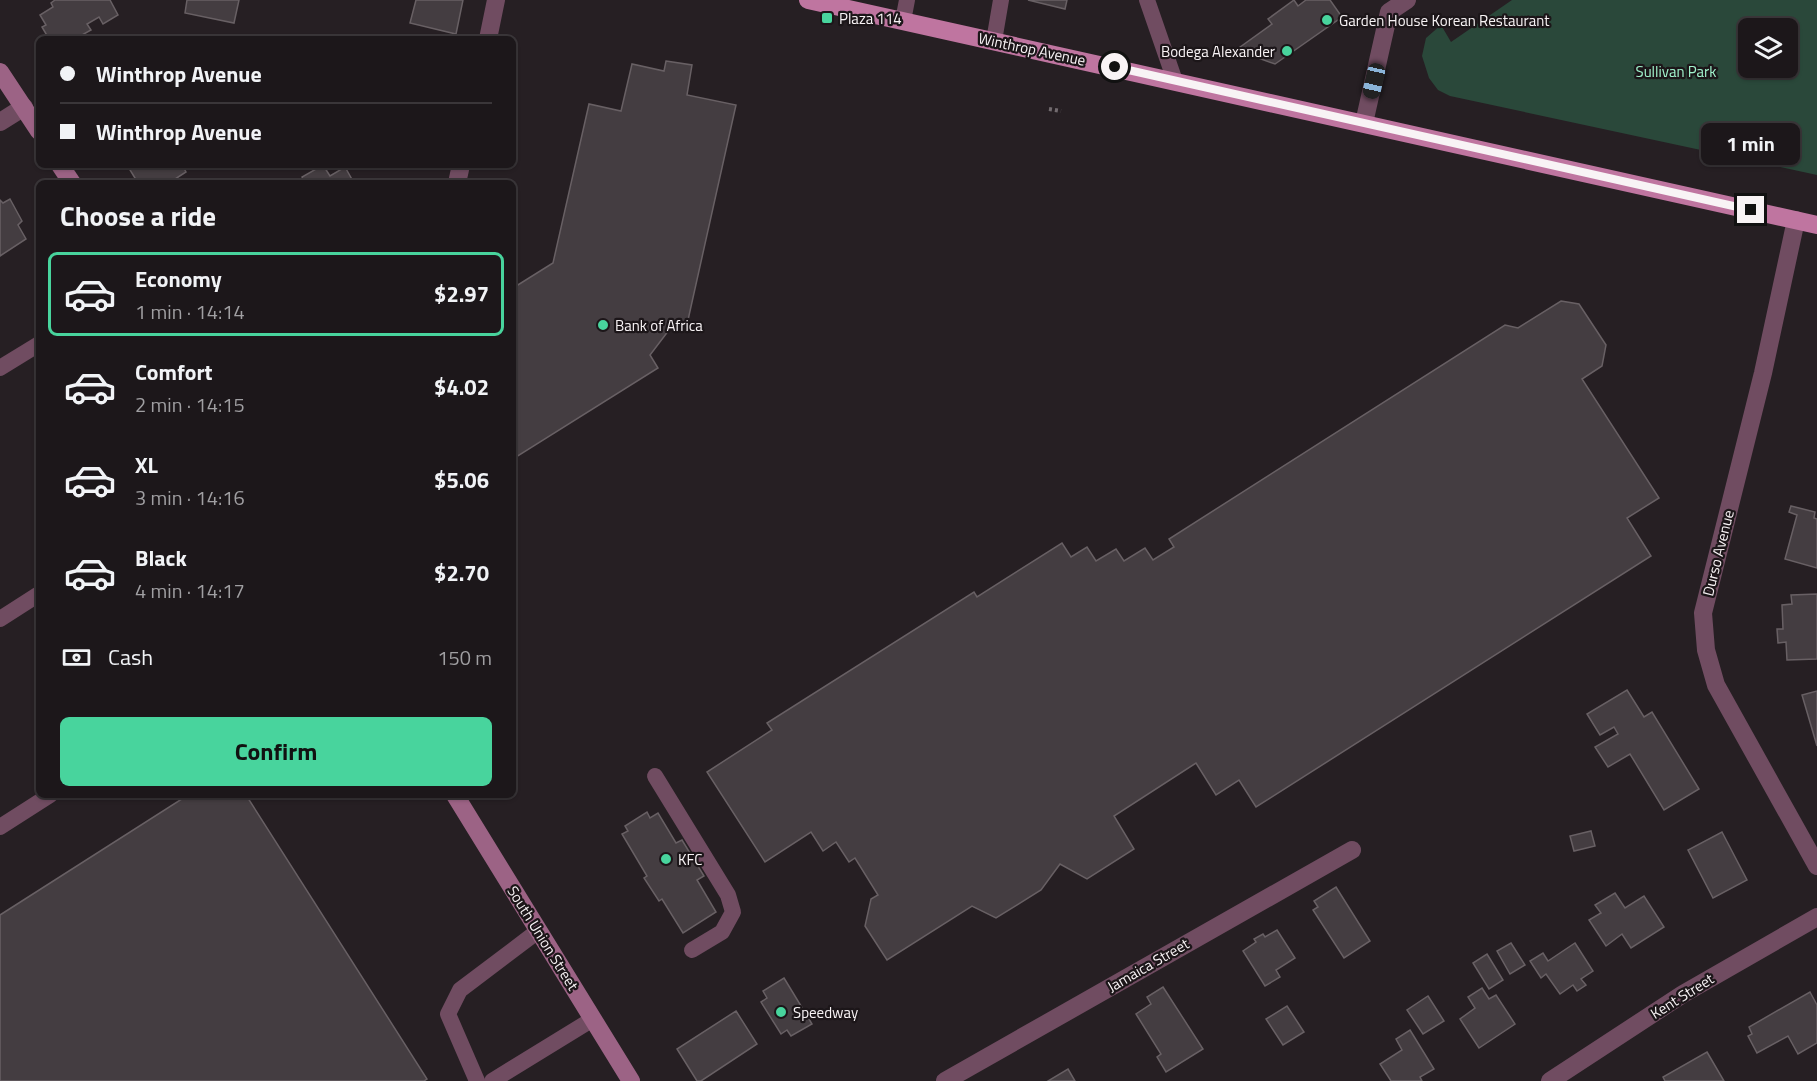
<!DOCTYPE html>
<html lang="en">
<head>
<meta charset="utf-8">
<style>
	:root { --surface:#1c171a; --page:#292427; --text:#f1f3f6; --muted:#a09fa2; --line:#3a3639; --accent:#48d49d }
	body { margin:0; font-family:"Titillium Web",sans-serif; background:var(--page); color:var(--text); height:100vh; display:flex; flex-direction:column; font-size:22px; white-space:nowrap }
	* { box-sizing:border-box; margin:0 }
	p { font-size:20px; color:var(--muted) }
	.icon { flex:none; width:33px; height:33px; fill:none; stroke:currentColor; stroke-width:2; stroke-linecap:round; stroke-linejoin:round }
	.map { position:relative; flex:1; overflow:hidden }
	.panel { position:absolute; left:36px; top:180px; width:480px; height:618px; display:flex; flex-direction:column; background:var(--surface); border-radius:9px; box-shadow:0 2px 4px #0004,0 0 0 2px var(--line) }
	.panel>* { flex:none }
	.top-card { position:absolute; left:36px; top:36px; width:480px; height:132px; border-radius:9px; box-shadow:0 2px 4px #0004,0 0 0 2px var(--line); display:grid; align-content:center; height:132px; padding:0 24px; background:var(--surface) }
	.fabs { position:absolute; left:1738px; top:18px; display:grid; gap:12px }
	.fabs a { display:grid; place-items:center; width:60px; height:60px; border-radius:9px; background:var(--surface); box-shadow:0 2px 4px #0004,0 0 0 2px var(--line); font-size:30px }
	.end { position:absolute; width:27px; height:27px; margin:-14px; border:8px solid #f8f3f5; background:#111; box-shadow:0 0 0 3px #111 }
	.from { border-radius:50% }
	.bubble { position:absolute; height:42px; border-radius:9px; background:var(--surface); box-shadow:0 2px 4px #0004,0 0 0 2px var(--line); font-size:20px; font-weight:700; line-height:42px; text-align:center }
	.car { position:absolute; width:18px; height:36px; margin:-18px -9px; border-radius:8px; box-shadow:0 0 4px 2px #0007; background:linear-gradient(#222 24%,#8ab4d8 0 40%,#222 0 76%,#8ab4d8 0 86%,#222 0) }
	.top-card b { display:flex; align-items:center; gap:21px; height:57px; font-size:22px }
	.top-card b+b { border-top:2px solid var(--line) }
	.top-card i { width:15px; height:15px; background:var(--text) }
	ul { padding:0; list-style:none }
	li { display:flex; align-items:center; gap:18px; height:84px; margin:0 12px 9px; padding:0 12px; border:3px solid transparent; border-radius:9px }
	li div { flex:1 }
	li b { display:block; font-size:22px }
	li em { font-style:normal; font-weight:700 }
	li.on { border-color:var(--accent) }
	li>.icon { width:54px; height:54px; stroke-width:1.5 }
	h2 { padding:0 24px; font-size:27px; line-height:72px }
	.pay { display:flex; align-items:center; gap:15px; height:66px; padding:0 24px; font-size:22px }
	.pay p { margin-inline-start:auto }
	.action { display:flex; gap:12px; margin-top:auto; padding:12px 24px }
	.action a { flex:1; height:69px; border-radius:9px; background:var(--accent); color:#111; font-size:24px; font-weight:700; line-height:69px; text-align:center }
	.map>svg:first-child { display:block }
</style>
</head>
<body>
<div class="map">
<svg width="1817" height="1081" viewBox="0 0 1817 1081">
	<rect width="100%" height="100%" fill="#261f23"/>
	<path fill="#2a483a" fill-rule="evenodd" d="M1512,0H1817V175L1450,96L1438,90L1429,78L1422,56L1426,38L1441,25L1451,42ZM1749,28H1788V68H1749Z"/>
	<g fill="#443d41" stroke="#686064" stroke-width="1.5">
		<path d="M55,0H110L118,15L103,24L99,17L87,24L91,30L75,39H49L42,27L46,25L40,15L53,7L51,3Z"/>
		<path d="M187,0H239L234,23L185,13Z"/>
		<path d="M416,0H463L456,34L410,23Z"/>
		<path d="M1028,0H1067L1065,9Z"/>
		<path d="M1294,0L1298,6L1306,0H1330L1342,17L1275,64L1236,50L1272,24L1268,19Z"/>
		<path d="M666,61L692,65L687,95L736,105L686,329L672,326L650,355L658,368L513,459V288L553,263L589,104L621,111L632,64L664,71Z"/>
		<path d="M127,165H182L186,172L169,183H138Z"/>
		<path d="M323,165L330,176L345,167L354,183H305L302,177Z"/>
		<path d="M10,199L22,221L18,225L26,239L0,256V200L3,203Z"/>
		<path d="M1561,301L1579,304L1606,345L1602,366L1582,379L1659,498L1627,518L1651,556L1256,807L1239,780L1216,795L1196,763L1114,816L1134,849L1087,879L1060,864L1041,890L996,918L972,906L887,960L865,926L871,899L878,895L855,858L849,862L836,842L823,851L811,832L765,862L707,772L772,730L767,723L974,592L977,597L1062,543L1071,557L1087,547L1096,561L1116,549L1124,561L1145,548L1153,560L1174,547L1169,539L1505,325L1518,328Z"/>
		<path d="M1791,506L1815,512L1814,518L1817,519V568L1785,559L1797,515L1789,512Z"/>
		<path d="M1817,594V659L1787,660L1786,642L1778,643L1777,629H1783L1782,605L1792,604L1791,595Z"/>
		<path d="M1627,690L1644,717L1652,712L1699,789L1664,810L1630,754L1608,767L1595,747L1618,734L1614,727L1600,735L1587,714Z"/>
		<path d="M1817,691V746L1802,695Z"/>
		<path d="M188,795H246L427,1079L424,1081H0V915Z"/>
		<path d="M647,812L650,818L658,813L676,843L682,840L704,876L697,880L716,912L683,933L662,899L659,901L644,878L647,876L622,834L628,831L625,826Z"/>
		<path d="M1591,831L1595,846L1574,851L1570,836Z"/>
		<path d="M1722,832L1747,880L1713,898L1688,850Z"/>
		<path d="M1336,887L1370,941L1344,958L1313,910L1318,907L1314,901Z"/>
		<path d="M1615,893L1625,908L1644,896L1664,927L1631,948L1622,934L1606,946L1589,920L1601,913L1595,905Z"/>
		<path d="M1277,930L1295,958L1276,970L1280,977L1265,986L1243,951L1256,942L1254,939L1263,934L1265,937Z"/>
		<path d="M1511,943L1525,965L1510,974L1497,951Z"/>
		<path d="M1575,943L1593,971L1581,979L1586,985L1577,991L1573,985L1560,994L1546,974L1541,978L1530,961L1543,953L1548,961Z"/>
		<path d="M1487,954L1503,980L1489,989L1473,963Z"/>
		<path d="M784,978L812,1024L791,1036L787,1030L781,1034L761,1002L767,998L763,991Z"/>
		<path d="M1163,987L1203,1049L1166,1072L1157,1057L1161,1054L1136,1014L1151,1004L1147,997Z"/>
		<path d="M1482,988L1489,999L1496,995L1515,1024L1479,1048L1460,1019L1475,1008L1468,997Z"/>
		<path d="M1810,992L1817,1005V1043L1798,1054L1788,1036L1757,1053L1748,1036L1752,1034L1749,1027Z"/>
		<path d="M1428,996L1444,1021L1423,1034L1407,1010Z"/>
		<path d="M1287,1006L1304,1032L1283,1045L1266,1019Z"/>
		<path d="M736,1011L757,1044L701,1081H697L677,1049Z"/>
		<path d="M1410,1030L1434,1069L1420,1077L1422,1081H1391L1380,1064L1402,1050L1396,1039Z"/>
		<path d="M1707,1052L1724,1081H1665L1663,1077Z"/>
		<path d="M1068,1069L1075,1081H1048Z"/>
	</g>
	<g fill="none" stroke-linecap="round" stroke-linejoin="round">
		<path stroke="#726b6f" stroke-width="4" stroke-dasharray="3 3" stroke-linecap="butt" d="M1049,109L1061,111"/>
		<g stroke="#704c61" stroke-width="16">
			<path d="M1147,0L1175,81"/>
			<path d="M903,21L907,0"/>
			<path d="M994,41L1001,0"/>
			<path d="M0,368L39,344"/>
			<path d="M0,619L39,594"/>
			<path d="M655,776L728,895L733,912L722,932L692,950"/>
			<path d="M0,827L50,795"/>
			<path d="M477,1081L448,1014L460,990L538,931"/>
			<path d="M492,1081L593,1019"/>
		</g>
		<g stroke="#704c61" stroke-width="18">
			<path d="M488,39L496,0"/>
			<path d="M0,122L24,107"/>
			<path d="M1364,123L1389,12L1407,0"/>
			<path d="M457,183L461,165"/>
			<path d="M1796,220L1763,373L1703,613L1706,650L1716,685L1817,866"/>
			<path d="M945,1081L1352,850"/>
			<path d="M1550,1081L1683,994L1817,917"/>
		</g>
		<g stroke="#9c6385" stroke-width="18">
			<path d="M0,72L39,131"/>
			<path d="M60,165L72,183"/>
			<path d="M455,795L631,1081"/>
		</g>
		<path stroke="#bf75a0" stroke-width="18" d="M808,0L1817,225"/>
	</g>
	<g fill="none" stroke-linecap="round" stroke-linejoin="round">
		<path stroke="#f8f3f5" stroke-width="8" d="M1115,67L1751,210"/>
	</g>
	<g fill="#48d49d" stroke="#1c1619" stroke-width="2">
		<rect x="821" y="12" width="12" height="12" rx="3"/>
		<circle cx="1327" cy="20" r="6"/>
		<circle cx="1287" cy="51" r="6"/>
		<circle cx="603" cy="325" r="6"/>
		<circle cx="666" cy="859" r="6"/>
		<circle cx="781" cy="1012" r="6"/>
	</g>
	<g text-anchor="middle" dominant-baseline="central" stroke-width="4.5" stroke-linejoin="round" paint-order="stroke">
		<g font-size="15" fill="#f8f3f5" stroke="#1c1619" text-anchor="start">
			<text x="839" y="18">Plaza 114</text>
			<text x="1339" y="20">Garden House Korean Restaurant</text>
			<text x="1275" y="51" text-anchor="end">Bodega Alexander</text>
			<text x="615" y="325">Bank of Africa</text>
			<text x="678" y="859">KFC</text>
			<text x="793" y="1012">Speedway</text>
		</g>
		<g font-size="15" fill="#f8f3f5" stroke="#1c1619">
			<text transform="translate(1032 49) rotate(12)">Winthrop Avenue</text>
			<text transform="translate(1718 553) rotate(-76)">Durso Avenue</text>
			<text transform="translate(543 938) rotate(58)">South Union Street</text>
			<text transform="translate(1148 965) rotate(-30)">Jamaica Street</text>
			<text transform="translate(1682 996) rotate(-32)">Kent Street</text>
		</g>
		<g font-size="15" fill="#a1f4cd" stroke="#1c1619">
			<text x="1676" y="71">Sullivan Park</text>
		</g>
	</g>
</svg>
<div class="fabs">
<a><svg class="icon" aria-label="layers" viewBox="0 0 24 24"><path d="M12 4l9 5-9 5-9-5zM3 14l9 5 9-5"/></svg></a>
</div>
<i class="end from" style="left:1115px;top:67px"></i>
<i class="end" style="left:1751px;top:210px"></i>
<div class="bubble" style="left:1701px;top:123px;width:99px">1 min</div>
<i class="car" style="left:1374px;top:81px;rotate:193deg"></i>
<div class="top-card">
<b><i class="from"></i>Winthrop Avenue</b>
<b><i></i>Winthrop Avenue</b>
</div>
<section class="panel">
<h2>Choose a ride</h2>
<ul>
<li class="on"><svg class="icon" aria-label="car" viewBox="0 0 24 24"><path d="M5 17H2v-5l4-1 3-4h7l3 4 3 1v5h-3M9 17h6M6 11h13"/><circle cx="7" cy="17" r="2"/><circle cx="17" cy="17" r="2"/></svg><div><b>Economy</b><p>1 min · 14:14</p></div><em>$2.97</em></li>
<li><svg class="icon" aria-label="car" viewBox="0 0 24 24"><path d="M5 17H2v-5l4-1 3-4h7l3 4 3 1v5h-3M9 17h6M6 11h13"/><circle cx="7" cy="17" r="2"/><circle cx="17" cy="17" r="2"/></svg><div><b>Comfort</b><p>2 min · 14:15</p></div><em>$4.02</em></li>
<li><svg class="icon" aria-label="car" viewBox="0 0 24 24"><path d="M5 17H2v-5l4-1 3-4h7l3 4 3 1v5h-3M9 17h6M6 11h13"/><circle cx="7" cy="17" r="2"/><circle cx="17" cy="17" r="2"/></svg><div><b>XL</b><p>3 min · 14:16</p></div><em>$5.06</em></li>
<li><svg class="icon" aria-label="car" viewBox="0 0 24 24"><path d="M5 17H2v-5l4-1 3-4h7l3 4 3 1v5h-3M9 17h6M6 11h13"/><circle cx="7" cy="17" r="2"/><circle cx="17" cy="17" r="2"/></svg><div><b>Black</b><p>4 min · 14:17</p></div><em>$2.70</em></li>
</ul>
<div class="pay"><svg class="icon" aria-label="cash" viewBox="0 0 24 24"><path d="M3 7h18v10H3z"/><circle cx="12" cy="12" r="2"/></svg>Cash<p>150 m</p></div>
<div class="action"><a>Confirm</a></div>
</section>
</div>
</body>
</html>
